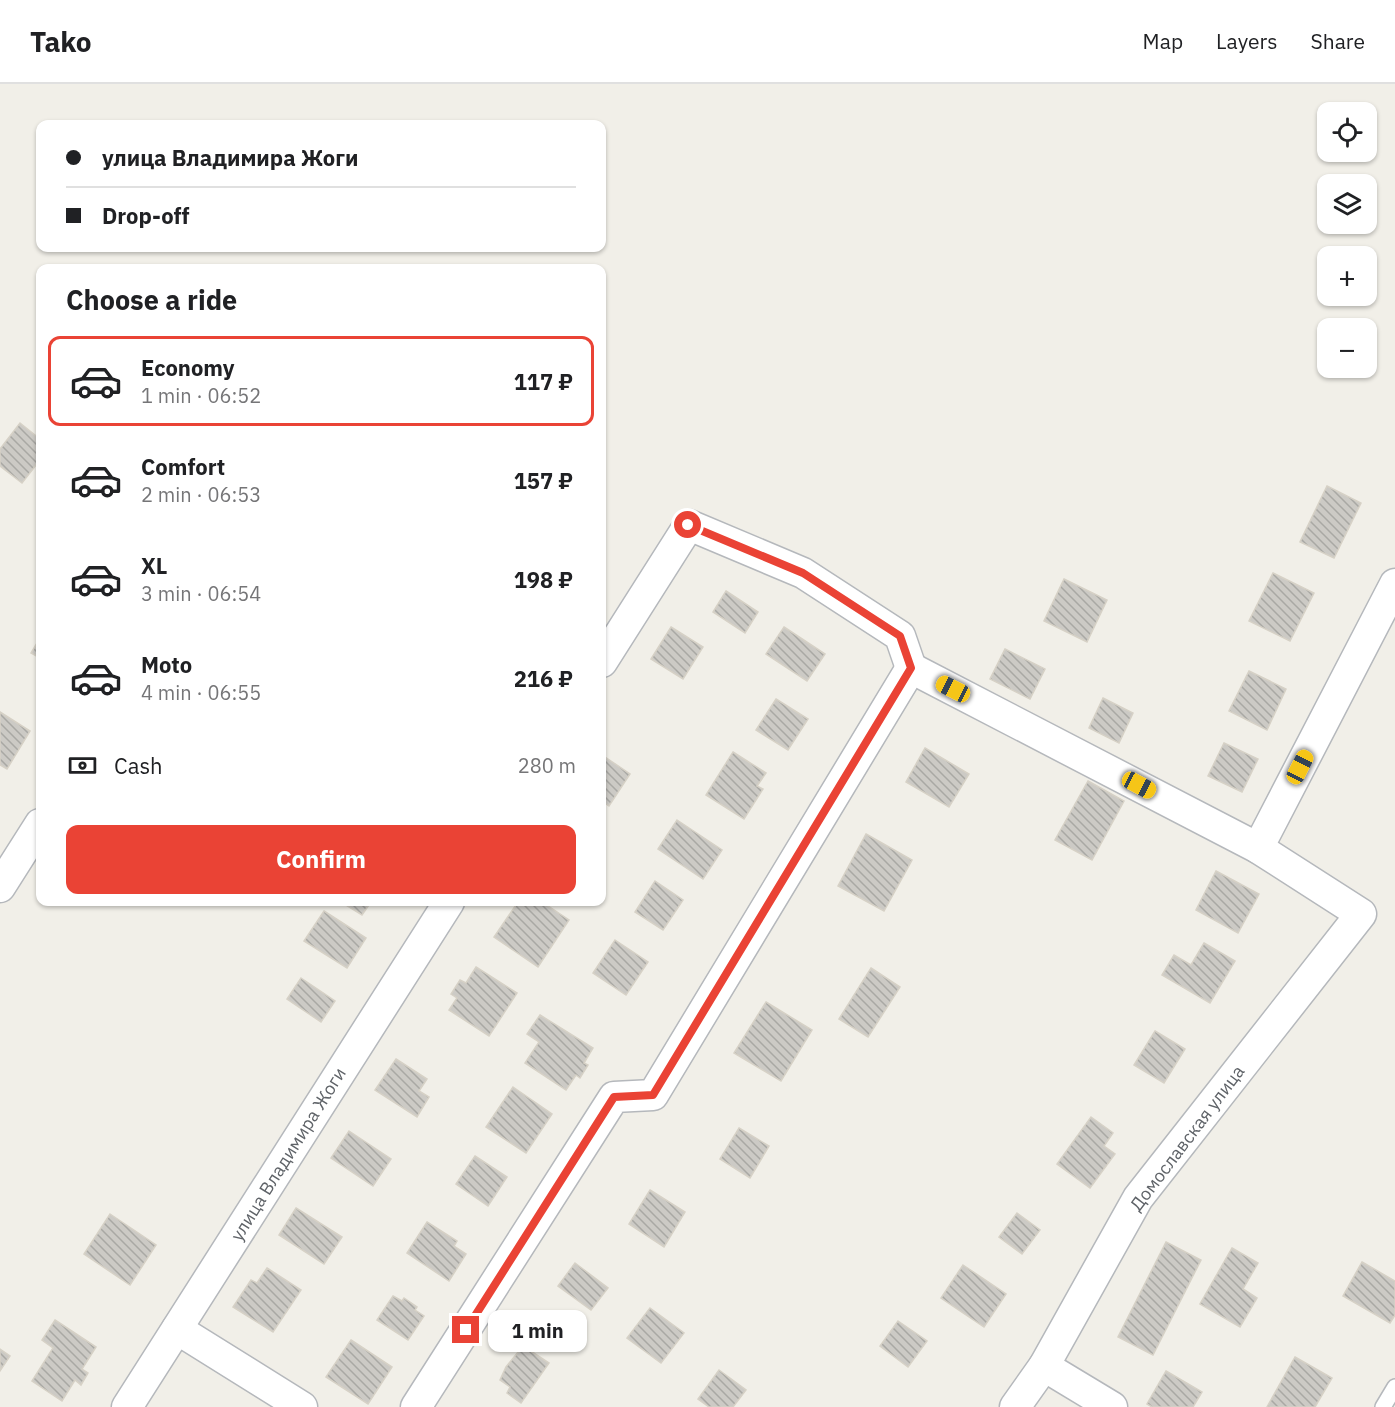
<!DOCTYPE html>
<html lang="en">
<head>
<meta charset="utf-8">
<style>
	:root { --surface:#fff; --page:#f6f6f6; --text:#202124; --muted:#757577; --line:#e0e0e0; --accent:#ea4335 }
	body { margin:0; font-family:"IBM Plex Sans",sans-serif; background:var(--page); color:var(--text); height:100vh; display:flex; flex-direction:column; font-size:22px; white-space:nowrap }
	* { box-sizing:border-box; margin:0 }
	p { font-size:20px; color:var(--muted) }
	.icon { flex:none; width:33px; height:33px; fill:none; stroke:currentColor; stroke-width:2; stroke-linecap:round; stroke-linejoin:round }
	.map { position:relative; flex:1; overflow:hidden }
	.panel { position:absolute; left:36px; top:180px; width:570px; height:642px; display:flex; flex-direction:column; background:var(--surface); border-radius:12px; box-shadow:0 2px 4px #0004 }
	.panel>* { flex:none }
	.banner { position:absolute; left:36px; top:36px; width:570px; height:132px; border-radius:12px; box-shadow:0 2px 4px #0004; display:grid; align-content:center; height:132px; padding:0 30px; background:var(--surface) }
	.tools { position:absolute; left:1317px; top:18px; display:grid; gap:12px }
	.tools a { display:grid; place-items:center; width:60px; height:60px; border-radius:12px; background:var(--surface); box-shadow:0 2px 4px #0004; font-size:30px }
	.end { position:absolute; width:27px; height:27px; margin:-14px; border:8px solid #ea4335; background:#fff; box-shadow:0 0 0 3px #fff }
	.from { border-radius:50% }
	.bubble { position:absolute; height:42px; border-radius:12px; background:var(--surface); box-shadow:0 2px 4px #0004; font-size:20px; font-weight:700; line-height:42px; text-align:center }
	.car { position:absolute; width:18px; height:36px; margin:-18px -9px; border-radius:8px; box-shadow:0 0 4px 2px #0007; background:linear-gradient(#f5c518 24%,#345 0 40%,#f5c518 0 76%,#345 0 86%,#f5c518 0) }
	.banner b { display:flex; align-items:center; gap:21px; height:57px; font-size:22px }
	.banner b+b { border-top:2px solid var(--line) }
	.banner i { width:15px; height:15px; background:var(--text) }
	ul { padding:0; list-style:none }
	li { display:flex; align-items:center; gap:18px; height:90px; margin:0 12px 9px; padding:0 18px; border:3px solid transparent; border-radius:12px }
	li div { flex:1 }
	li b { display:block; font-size:22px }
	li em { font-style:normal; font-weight:700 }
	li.current { border-color:var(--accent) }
	li>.icon { width:54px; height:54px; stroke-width:1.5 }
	h2 { padding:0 30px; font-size:27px; line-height:72px }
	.pay { display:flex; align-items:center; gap:15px; height:66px; padding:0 30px; font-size:22px }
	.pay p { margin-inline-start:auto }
	.primary-button { display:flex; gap:12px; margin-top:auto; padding:12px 30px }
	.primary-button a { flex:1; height:69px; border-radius:12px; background:var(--accent); color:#fff; font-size:24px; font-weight:700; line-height:69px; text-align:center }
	header { display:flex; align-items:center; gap:36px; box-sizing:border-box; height:84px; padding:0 30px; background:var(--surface); border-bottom:2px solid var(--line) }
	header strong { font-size:28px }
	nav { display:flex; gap:33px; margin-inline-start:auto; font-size:21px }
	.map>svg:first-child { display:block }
</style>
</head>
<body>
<header>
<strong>Tako</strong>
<nav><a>Map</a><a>Layers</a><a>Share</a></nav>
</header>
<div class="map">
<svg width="1395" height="1323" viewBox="0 0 1395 1323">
	<defs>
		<pattern id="building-back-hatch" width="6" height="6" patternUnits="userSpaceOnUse" patternTransform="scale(1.5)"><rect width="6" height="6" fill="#cccac5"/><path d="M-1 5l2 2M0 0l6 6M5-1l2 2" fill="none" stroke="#a9a8a4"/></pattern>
	</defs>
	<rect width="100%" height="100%" fill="#f1efe8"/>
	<g fill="url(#building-back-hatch)" stroke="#d6d1c6" stroke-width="1.5">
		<path d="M20,339L40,355V376L22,399L0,382V365Z"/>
		<path d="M1327,402L1361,419L1334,474L1300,458Z"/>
		<path d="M1273,489L1314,509L1290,557L1249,537Z"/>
		<path d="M1064,495L1107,516L1087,558L1044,537Z"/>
		<path d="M726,507L758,528L745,549L713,528Z"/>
		<path d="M671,543L703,563L683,595L651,575Z"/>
		<path d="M784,543L825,570L807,597L766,570Z"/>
		<path d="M40,554V574L31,569Z"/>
		<path d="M1005,565L1045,585L1030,615L990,595Z"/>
		<path d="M1249,587L1286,605L1267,646L1229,627Z"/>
		<path d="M1103,614L1133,629L1119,659L1089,644Z"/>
		<path d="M776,615L808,635L788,666L756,646Z"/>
		<path d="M0,628L30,647L7,685L0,681Z"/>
		<path d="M1224,659L1258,675L1242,708L1208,692Z"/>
		<path d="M925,664L969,690L949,723L906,698Z"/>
		<path d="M733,668L766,689L757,702L763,705L744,735L706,711Z"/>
		<path d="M602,671L630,690L609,722L602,717Z"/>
		<path d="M1088,697L1124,717L1092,776L1055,756Z"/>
		<path d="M677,736L722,766L703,795L658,765Z"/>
		<path d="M866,750L912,776L884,827L838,802Z"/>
		<path d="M1216,787L1259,810L1238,849L1196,826Z"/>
		<path d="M655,797L683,816L663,846L635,828Z"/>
		<path d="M341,818H371L362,831Z"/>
		<path d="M518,818H542L569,836L538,883L494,853Z"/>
		<path d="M324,827L366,854L347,884L304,857Z"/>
		<path d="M615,856L648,878L626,911L593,889Z"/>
		<path d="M1204,859L1235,877L1210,919L1162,891L1174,871L1191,881Z"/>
		<path d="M476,883L517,909L489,952L449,926L457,914L451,910L460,896L466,899Z"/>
		<path d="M871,884L900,903L868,953L839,935Z"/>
		<path d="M301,894L335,917L321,938L287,915Z"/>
		<path d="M766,918L812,946L781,997L734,969Z"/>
		<path d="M540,931L593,964L584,979L588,981L580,994L576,991L566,1006L525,979L539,958L527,950Z"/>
		<path d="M1155,947L1185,965L1164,999L1134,981Z"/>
		<path d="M396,975L427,995L419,1007L429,1013L417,1033L375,1006Z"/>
		<path d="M513,1003L552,1030L526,1069L486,1043Z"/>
		<path d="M1091,1033L1113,1049L1104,1062L1115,1070L1090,1104L1057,1080Z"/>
		<path d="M739,1044L769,1062L750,1094L720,1075Z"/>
		<path d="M349,1047L391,1075L373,1102L331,1074Z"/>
		<path d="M475,1072L507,1093L488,1122L456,1100Z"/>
		<path d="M650,1106L685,1128L664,1163L629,1140Z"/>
		<path d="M296,1124L342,1153L324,1180L279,1151Z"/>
		<path d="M1017,1129L1040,1146L1022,1170L999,1153Z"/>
		<path d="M110,1130L156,1161L130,1201L84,1170Z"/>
		<path d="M427,1138L457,1157L454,1162L466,1170L449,1197L407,1169Z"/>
		<path d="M1166,1158L1201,1176L1153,1271L1118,1253Z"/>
		<path d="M1232,1164L1258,1179L1243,1205L1257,1214L1240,1243L1200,1220Z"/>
		<path d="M1362,1178L1395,1197V1231L1390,1239L1343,1212Z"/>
		<path d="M575,1179L608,1204L591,1226L558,1202Z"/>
		<path d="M963,1181L1006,1210L984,1243L941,1214Z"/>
		<path d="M267,1184L301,1206L273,1248L233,1223L251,1196L257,1199Z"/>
		<path d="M393,1212L402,1217L404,1214L417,1223L415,1226L424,1232L408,1256L377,1236Z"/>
		<path d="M650,1224L684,1249L661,1279L627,1254Z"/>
		<path d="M55,1236L96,1263L82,1285L88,1289L81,1301L75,1296L62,1317L32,1297L53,1264L42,1256Z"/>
		<path d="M898,1237L927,1257L908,1283L880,1262Z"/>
		<path d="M351,1256L392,1283L368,1320L326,1293Z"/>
		<path d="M523,1262L549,1279L521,1319L507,1309L510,1303L500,1296L506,1283Z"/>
		<path d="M0,1265L10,1272L0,1287Z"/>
		<path d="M1295,1273L1332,1294L1315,1323H1267Z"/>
		<path d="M719,1286L746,1306L733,1323H709L698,1315Z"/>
		<path d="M1166,1287L1202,1308L1193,1323H1152L1147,1320Z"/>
	</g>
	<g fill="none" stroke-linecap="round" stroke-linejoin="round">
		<g stroke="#b5b8bc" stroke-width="18">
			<path id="lane" d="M1383,1323L1395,1303"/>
		</g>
		<g stroke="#b5b8bc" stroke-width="33">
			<g id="street">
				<path d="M602,578L689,441L803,489L900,552L911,584"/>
				<path d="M1258,764L1395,500"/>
				<path d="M0,803L40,740"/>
				<path d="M177,1245L302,1323"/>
				<path d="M1044,1282L1112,1323"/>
				<path d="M127,1323L449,818"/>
				<path d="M416,1323L614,1013L653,1011L911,584L1258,764L1361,830L1138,1114L1044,1282L1015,1323"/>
			</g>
		</g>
		<use href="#lane" stroke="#fff" stroke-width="15"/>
		<use href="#street" stroke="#fff" stroke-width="30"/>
	</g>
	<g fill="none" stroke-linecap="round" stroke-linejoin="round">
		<path stroke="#ea4335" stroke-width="8" d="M466,1246L614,1013L653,1011L911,584L900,552L803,489L688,441"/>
	</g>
	<g text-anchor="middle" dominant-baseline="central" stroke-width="4.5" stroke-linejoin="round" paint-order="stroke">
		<g font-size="18" fill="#5f6368" stroke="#fff">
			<text transform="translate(1187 1054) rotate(-53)">Домославская улица</text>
			<text transform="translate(288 1070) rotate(-58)">улица Владимира Жоги</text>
		</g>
	</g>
</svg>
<div class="tools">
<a><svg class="icon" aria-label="locate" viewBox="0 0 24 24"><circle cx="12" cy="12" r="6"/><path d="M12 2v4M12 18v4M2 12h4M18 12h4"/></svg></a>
<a><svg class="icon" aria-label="layers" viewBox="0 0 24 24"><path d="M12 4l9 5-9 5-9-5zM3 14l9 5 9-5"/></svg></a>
<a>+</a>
<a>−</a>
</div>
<i class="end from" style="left:688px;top:441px"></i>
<i class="end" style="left:466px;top:1246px"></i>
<div class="bubble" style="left:488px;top:1226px;width:99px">1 min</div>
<i class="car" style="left:953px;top:605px;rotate:297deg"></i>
<i class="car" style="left:1300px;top:683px;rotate:27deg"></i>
<i class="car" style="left:1139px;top:701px;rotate:118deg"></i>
<div class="banner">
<b><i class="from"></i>улица Владимира Жоги</b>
<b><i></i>Drop-off</b>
</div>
<section class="panel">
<h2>Choose a ride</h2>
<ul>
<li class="current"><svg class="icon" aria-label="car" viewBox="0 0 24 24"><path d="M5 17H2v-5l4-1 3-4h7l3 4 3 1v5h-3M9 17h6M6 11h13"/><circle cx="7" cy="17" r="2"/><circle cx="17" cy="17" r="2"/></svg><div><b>Economy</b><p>1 min · 06:52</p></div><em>117 ₽</em></li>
<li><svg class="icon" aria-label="car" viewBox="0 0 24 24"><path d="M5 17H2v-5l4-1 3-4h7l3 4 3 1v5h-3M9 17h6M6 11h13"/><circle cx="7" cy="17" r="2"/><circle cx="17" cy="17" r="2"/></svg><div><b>Comfort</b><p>2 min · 06:53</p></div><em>157 ₽</em></li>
<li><svg class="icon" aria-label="car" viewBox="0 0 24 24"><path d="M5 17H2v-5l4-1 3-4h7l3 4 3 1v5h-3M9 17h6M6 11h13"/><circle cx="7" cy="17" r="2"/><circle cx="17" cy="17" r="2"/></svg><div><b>XL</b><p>3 min · 06:54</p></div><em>198 ₽</em></li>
<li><svg class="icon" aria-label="car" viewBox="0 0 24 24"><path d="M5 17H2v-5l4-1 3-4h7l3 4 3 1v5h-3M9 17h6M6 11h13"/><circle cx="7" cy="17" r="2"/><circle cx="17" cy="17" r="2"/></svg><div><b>Moto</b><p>4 min · 06:55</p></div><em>216 ₽</em></li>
</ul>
<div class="pay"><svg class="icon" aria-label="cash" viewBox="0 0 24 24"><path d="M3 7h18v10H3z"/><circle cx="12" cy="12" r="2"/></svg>Cash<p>280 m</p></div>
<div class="primary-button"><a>Confirm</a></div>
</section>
</div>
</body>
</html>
